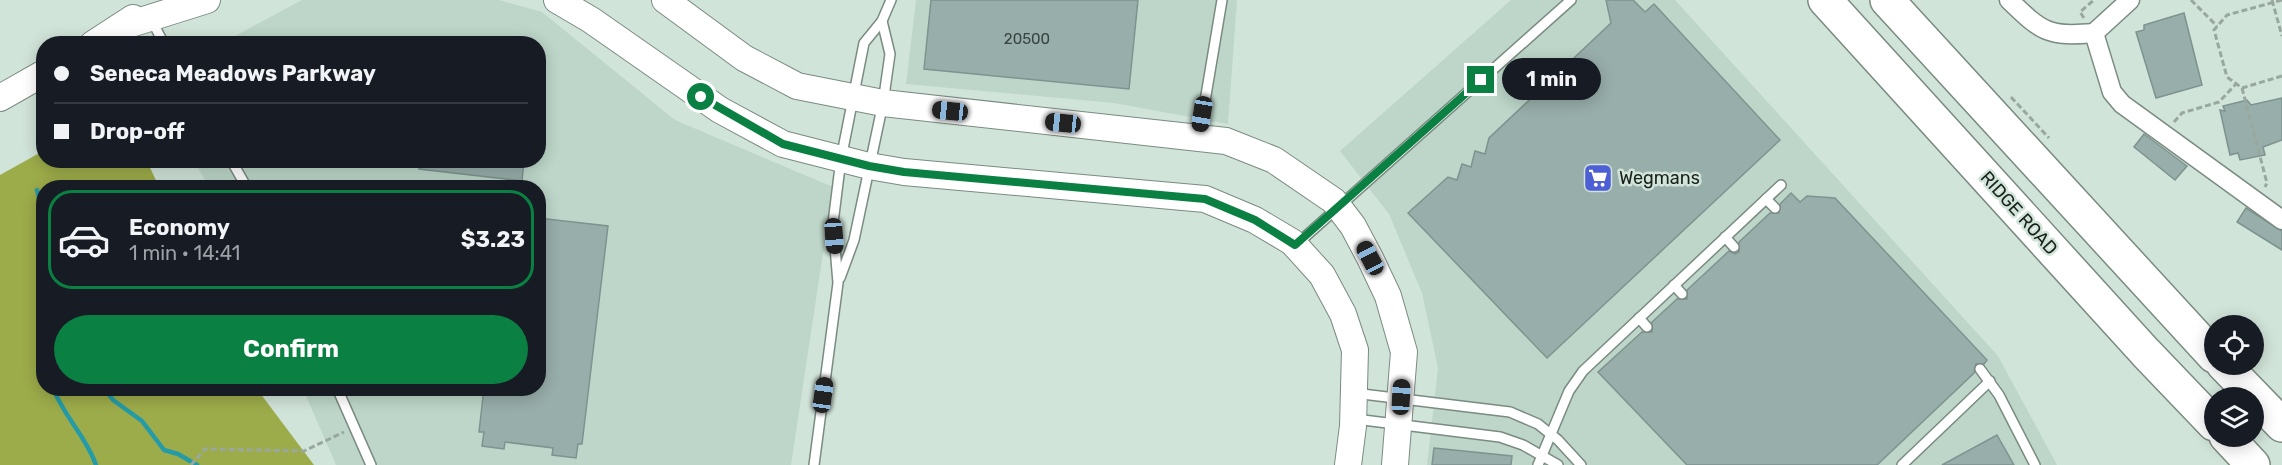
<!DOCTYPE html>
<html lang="en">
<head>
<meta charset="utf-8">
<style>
	:root { --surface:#171b24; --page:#20242c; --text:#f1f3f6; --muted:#9ea1a6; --line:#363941; --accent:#0b8043 }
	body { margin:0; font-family:Rubik,sans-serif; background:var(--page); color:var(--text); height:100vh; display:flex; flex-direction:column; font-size:22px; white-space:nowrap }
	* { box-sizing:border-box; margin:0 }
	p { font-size:20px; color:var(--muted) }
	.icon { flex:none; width:33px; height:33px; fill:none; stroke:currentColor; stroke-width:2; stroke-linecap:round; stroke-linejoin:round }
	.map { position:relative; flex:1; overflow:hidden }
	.drawer { position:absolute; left:36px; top:180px; width:510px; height:216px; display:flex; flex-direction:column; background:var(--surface); border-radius:24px; box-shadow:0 3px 15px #0003 }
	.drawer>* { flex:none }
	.banner { position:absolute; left:36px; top:36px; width:510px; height:132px; border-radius:24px; box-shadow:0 3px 15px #0003; display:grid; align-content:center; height:132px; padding:0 18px; background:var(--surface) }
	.tools { position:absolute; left:2204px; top:315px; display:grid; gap:12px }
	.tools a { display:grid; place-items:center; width:60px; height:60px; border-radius:50%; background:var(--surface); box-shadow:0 3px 15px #0003; font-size:30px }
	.end { position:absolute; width:27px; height:27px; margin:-14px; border:8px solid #0b8043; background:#fff; box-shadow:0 0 0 3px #fff }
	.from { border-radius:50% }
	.bubble { position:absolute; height:42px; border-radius:21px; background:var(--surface); box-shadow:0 3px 15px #0003; font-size:20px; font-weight:700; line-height:42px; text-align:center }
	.car { position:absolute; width:18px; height:36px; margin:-18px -9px; border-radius:8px; box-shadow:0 0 4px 2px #0007; background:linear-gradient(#222 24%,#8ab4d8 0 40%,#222 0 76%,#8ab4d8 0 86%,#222 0) }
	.banner b { display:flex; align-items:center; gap:21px; height:57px; font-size:22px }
	.banner b+b { border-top:2px solid var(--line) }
	.banner i { width:15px; height:15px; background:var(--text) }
	ul { padding:10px 0 0; list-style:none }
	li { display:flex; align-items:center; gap:18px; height:99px; margin:0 12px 9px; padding:0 6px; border:3px solid transparent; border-radius:24px }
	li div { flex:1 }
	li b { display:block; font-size:22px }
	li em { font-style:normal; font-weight:700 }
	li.on { border-color:var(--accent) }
	li>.icon { width:54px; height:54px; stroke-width:1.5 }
	.button { display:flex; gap:12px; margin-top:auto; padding:12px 18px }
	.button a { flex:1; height:69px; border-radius:36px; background:var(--accent); color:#fff; font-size:24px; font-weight:700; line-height:69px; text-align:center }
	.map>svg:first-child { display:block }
</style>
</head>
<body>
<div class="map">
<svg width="2282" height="465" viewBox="0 0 2282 465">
	<rect width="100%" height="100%" fill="#d1e4d9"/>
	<g fill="#bdd6c9">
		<path d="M302,0H499L542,12L675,120L833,187L791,465H336L303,389L538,388V188L209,187L194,161L538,160V44L222,43Z"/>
		<path d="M916,0H1237L1228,124L1114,103L906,84Z"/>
		<path d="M1511,0H1675L1998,356L2057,465H1427L1438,368L1422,293L1389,214L1340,151Z"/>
	</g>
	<path fill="#9dac4a" d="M43,151L44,160L147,161L159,187L44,188V388L257,389L314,465H0V175Z"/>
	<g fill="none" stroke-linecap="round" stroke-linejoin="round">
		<g stroke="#259ba7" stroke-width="4.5">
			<path d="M37,190L44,216"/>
			<path d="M53,388C64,417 86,436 96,465"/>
			<path d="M104,388L113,400L142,421L164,450L178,454L197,465"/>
		</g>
	</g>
	<g fill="#98aeaa" stroke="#7e938f" stroke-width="1.5">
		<path d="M931,0H1138L1129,89L924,69Z"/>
		<path d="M1606,0H1633L1645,12L1654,4L1780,140L1547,358L1408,213L1448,177L1457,180L1462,164L1471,167L1475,151L1485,154L1489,138L1611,23Z"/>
		<path d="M2184,13L2202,85L2156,98L2136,32L2144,30V25Z"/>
		<path d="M2282,98V140L2263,147L2265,155L2240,160L2238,153L2230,155L2220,110L2225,111L2223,106L2247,100L2251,105Z"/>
		<path d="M2144,134L2187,166L2175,180L2134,147Z"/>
		<path d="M419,160H524L522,181L419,169Z"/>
		<path d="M1791,193L1800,202L1807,196L1835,198L1987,360L1984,364H1976L1974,373L1877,465H1687L1598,372L1642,332H1652V322L1677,299H1687V290L1729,251L1735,254L1739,252V242L1770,213H1779L1780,204Z"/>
		<path d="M2246,208L2282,231V250L2237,222Z"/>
		<path d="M538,218L608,226L582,444H578L576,458L552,455L553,448L505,442L504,449L482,446L484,432H479L484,388H538Z"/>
		<path d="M1997,435L2014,465H1942Z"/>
		<path d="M1434,448L1512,456L1511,465H1432Z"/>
	</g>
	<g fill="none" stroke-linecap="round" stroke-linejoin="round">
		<g stroke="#7a8b81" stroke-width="12">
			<g id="lane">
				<path d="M151,19L164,44"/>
				<path d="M1199,137L1222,0"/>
				<path d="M231,160L247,188"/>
				<path d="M1766,199L1775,208"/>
				<path d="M1725,237L1734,247"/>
				<path d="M1297,244L1571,0"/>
				<path d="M840,278L854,240L883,103L890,54L882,21"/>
				<path d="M1674,285L1682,294"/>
				<path d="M1639,318L1647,327"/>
				<path d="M1980,369L1999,395L2035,465"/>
				<path d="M337,388L371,465"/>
				<path d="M1354,393L1510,412L1538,424L1558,440L1581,465"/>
				<path d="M1355,419L1500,437L1523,445L1558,465"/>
				<path d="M814,465L838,283L833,223L841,159L864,43L882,21L891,0"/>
				<path d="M1538,465L1569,391L1583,371L1781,185"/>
				<path d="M1902,465L1990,381"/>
			</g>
		</g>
		<g stroke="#7a8b81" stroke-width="21">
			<g id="street">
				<path d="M2009,0C2042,32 2048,37 2094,33"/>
				<path d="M2130,0L2094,33L2112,92L2122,104L2282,220"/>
			</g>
		</g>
		<g stroke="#7a8b81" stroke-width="28">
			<g id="secondary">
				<path d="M557,0L591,20L720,110L783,144L869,166L904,172L1205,199L1255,220L1292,242L1322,275L1343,314L1355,350L1353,426L1348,465"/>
				<path d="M665,0L744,58L797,86L883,103L1226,141L1274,160L1334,201L1353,226L1370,258L1388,296L1404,352L1395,465"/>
				<path d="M118,28L207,0"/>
				<path d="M93,44L133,18"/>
				<path d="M0,98L44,73"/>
			</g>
		</g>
		<g stroke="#7a8b81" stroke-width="36">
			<g id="highway">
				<path d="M1825,0L2146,353L2214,424"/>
				<path d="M1887,0L2214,356"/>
				<path d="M2223,364L2282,425"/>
				<path d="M2226,436L2253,465"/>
			</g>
		</g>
		<g stroke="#99a89f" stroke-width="3" stroke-dasharray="6 3" stroke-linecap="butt">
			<path d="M2191,0L2217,26"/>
			<path d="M2272,0L2282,36"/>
			<path d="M2282,0L2227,15L2214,30L2227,77L2242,88L2282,76"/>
			<path d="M2084,18L2080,12L2094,0"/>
			<path d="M2242,88L2267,183L2265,187"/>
			<path d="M2011,97L2049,138"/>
			<path d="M2174,122L2182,113L2219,102L2236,84"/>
			<path d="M191,465L205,449L304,451L344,432"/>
		</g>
		<use href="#lane" stroke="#fff" stroke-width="9"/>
		<use href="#street" stroke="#fff" stroke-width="18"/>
		<use href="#secondary" stroke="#fff" stroke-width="26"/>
		<use href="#highway" stroke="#fff" stroke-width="33"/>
	</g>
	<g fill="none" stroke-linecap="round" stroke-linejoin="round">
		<path stroke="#0b8043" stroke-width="8" d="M701,97L783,144L869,166L904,172L1205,199L1255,220L1295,245L1481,80"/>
	</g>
	<defs>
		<g id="supermarket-square" transform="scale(1.5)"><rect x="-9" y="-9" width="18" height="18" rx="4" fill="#4d5fd4" stroke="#d1e4d9"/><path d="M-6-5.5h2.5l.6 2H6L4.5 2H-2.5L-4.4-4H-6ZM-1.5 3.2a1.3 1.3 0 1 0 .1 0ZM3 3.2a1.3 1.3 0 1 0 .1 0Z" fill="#fff"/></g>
	</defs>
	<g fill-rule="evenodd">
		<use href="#supermarket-square" x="1598" y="178"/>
	</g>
	<g text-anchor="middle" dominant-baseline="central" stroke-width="5" stroke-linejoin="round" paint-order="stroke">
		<g font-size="15" fill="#394440">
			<text x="1027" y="39">20500</text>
		</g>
		<g font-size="18" fill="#19201c" stroke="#d1e4d9" text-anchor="start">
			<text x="1619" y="178">Wegmans</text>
		</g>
		<g font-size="18" fill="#19201c" stroke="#d1e4d9">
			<text transform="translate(2019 213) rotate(48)">RIDGE ROAD</text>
		</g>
	</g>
</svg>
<div class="tools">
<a><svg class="icon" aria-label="locate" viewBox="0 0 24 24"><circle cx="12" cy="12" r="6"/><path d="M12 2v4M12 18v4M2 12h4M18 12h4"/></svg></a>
<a><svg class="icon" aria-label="layers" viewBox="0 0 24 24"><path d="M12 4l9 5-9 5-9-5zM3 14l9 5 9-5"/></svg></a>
</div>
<i class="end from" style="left:701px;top:97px"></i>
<i class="end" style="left:1481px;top:80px"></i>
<div class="bubble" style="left:1502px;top:58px;width:99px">1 min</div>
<i class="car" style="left:950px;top:111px;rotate:276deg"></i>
<i class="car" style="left:1202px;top:114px;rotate:189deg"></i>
<i class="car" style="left:1063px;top:123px;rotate:276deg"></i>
<i class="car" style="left:834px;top:236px;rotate:176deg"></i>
<i class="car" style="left:1370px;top:258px;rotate:332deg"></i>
<i class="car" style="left:823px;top:395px;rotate:8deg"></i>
<i class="car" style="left:1401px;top:397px;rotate:3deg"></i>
<div class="banner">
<b><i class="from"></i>Seneca Meadows Parkway</b>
<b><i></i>Drop-off</b>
</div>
<section class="drawer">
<ul>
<li class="on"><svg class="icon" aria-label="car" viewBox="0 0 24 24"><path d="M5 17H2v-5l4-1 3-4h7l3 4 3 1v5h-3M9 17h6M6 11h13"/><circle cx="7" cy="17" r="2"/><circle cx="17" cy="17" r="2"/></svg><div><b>Economy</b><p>1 min · 14:41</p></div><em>$3.23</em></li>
</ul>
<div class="button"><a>Confirm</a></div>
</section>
</div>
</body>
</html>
